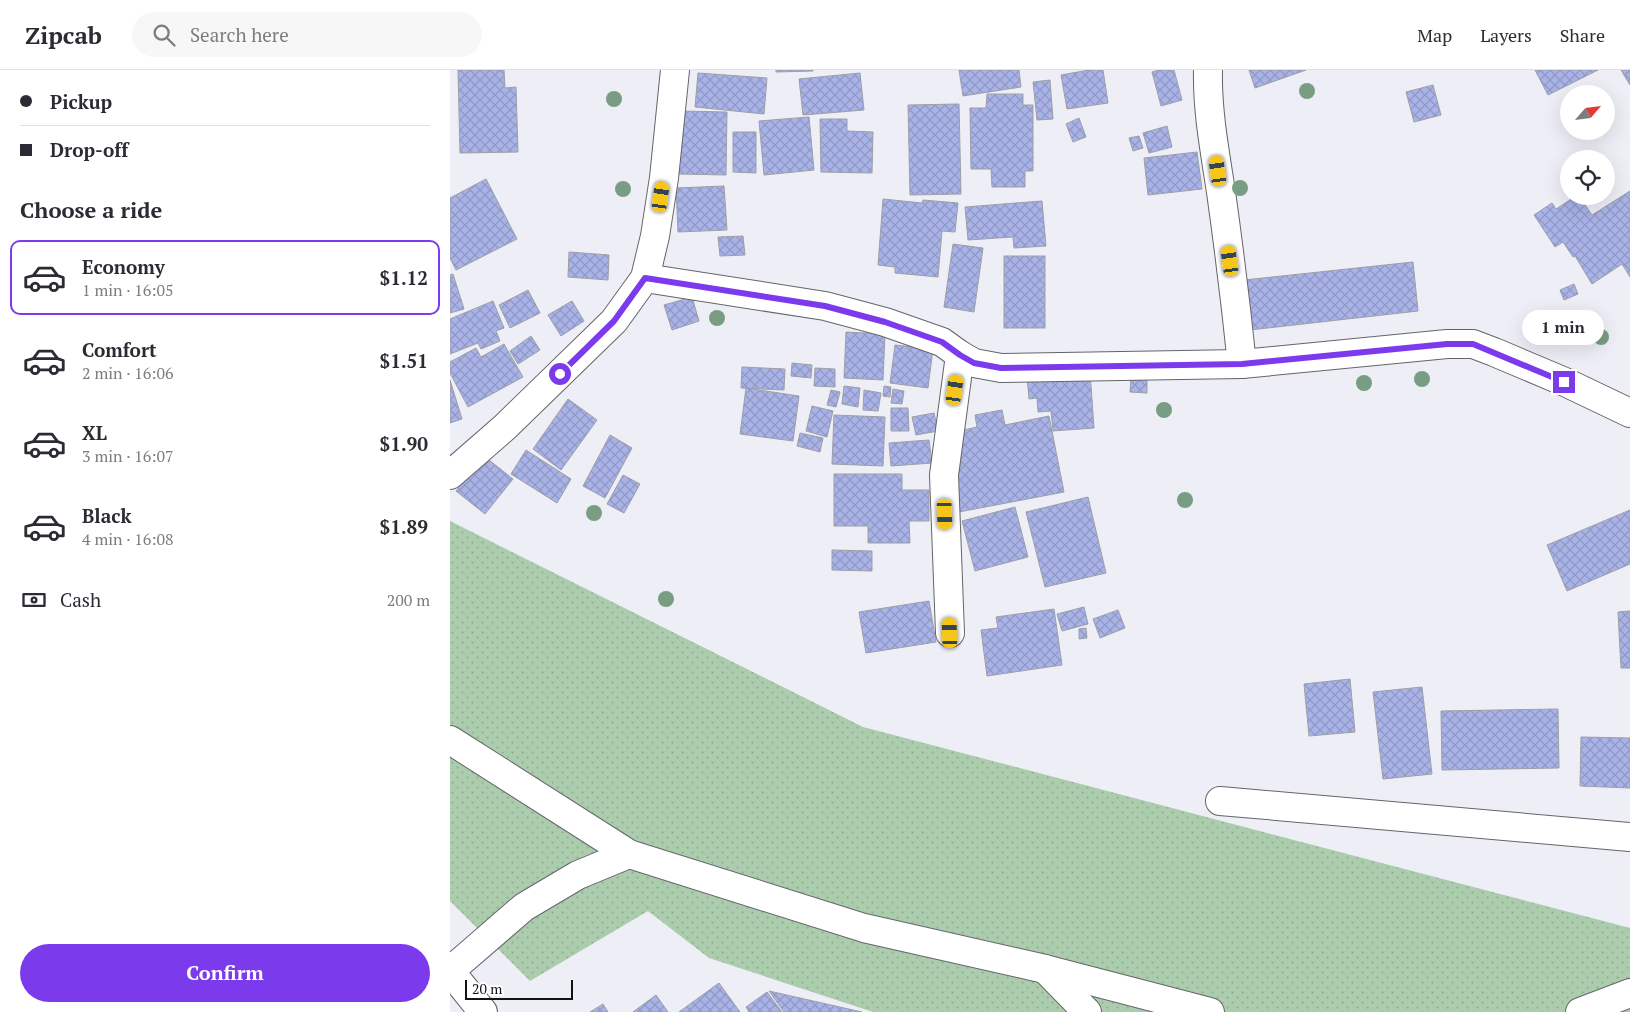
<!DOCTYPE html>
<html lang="en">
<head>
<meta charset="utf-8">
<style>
	:root { --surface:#fff; --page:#f7f7f7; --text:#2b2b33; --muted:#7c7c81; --line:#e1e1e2; --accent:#7c3aed }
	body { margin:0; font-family:"PT Serif",serif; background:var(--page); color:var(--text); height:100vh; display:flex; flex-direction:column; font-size:19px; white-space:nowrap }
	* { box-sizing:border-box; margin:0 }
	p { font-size:16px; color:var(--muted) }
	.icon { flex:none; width:28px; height:28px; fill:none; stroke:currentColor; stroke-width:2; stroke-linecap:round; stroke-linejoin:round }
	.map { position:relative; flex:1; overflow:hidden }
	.drawer { display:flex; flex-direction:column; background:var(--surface); width:450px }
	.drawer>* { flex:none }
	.top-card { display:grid; align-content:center; height:110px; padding:0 20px; background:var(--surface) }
	.needle { width:32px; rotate:62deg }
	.fabs { position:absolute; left:1110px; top:15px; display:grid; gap:10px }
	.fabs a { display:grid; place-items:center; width:55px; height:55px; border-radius:50%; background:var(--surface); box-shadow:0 5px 20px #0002; font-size:25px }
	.scale { position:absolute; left:15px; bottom:12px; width:108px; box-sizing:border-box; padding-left:5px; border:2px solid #121315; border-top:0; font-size:14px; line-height:18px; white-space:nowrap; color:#121315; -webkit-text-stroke:4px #fff; paint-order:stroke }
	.end { position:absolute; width:22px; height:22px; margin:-11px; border:6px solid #7c3aed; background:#fff; box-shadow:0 0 0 2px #fff }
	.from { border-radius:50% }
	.bubble { position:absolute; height:35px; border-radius:18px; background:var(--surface); box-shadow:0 5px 20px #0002; font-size:16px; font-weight:800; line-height:35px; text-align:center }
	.car { position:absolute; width:15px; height:30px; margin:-15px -8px; border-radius:6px; box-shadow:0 0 4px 1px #0007; background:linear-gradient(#f5c518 24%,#345 0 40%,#f5c518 0 76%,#345 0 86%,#f5c518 0) }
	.top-card b { display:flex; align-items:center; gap:18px; height:48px; font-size:19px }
	.top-card b+b { border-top:1px solid var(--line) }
	.top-card i { width:12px; height:12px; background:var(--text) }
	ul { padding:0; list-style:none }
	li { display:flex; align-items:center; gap:15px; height:75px; margin:0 10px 8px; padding:0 10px; border:2px solid transparent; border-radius:10px }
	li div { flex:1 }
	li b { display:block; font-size:19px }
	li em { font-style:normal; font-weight:800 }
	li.selected { border-color:var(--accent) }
	li>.icon { width:45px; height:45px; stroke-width:1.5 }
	h2 { padding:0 20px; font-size:22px; line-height:60px }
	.pay { display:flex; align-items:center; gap:12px; height:55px; padding:0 20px; font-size:19px }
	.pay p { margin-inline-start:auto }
	.primary-button { display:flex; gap:10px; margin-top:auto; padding:10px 20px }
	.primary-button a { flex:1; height:58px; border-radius:30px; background:var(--accent); color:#fff; font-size:20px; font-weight:800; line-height:58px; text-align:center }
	header { display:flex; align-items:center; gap:30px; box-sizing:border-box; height:70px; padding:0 25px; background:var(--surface); border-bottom:1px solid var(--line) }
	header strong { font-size:24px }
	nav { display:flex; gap:28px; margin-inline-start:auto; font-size:18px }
	.search { width:350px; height:45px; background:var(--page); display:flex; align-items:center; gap:12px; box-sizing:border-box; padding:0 18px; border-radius:28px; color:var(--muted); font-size:19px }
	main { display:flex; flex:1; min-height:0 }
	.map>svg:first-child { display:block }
</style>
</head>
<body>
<header>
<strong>Zipcab</strong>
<div class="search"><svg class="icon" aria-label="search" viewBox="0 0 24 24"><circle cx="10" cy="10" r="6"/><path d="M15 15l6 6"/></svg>Search here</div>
<nav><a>Map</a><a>Layers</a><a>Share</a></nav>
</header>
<main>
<section class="drawer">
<div class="top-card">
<b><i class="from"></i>Pickup</b>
<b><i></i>Drop-off</b>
</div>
<h2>Choose a ride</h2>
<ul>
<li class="selected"><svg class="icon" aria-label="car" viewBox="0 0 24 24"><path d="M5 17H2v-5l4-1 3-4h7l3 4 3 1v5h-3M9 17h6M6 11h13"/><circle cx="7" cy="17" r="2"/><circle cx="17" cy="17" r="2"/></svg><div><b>Economy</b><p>1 min · 16:05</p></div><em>$1.12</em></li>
<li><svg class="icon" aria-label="car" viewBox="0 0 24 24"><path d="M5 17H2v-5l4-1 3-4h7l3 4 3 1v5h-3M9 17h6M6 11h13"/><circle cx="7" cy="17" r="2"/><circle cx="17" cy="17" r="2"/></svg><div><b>Comfort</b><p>2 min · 16:06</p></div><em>$1.51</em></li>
<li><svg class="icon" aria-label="car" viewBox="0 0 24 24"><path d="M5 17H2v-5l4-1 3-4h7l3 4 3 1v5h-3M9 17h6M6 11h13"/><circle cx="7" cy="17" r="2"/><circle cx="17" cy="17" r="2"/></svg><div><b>XL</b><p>3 min · 16:07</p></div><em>$1.90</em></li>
<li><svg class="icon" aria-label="car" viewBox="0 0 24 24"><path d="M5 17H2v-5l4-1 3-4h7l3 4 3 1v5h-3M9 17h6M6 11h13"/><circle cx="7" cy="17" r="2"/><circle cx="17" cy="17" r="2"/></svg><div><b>Black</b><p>4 min · 16:08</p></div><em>$1.89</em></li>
</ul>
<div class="pay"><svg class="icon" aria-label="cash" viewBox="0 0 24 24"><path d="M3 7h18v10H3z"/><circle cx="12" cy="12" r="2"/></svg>Cash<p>200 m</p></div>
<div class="primary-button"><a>Confirm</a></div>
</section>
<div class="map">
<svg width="1180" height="942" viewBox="0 0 1180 942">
	<defs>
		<pattern id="grass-dots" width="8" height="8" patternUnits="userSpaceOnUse" patternTransform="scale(1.25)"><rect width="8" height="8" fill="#accdad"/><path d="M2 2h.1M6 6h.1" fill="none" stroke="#93af94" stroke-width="1.8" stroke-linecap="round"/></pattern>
		<pattern id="building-cross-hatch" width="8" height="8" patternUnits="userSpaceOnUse" patternTransform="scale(1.25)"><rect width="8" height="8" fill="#a9b3e7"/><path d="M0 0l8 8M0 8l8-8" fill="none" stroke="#9099c5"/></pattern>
	</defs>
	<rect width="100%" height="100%" fill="#edeef6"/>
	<path fill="url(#grass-dots)" d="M0,451L413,657L1180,858V942H423L259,888L198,841L80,911L0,831Z"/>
	<g fill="url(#building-cross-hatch)" stroke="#9d9fa6">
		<path d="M8,0H54L55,18L66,17L68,82L10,83Z"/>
		<path d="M326,0H363V1L326,2Z"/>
		<path d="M509,0H569L571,17L513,26Z"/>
		<path d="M639,0H653L658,33L617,39L611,5Z"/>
		<path d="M709,0H724L732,30L711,36L702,2Z"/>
		<path d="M799,0H856L805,18Z"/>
		<path d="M1085,0H1148L1098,25Z"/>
		<path d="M1171,0H1180V15Z"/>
		<path d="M248,3L317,8L314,44L245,37Z"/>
		<path d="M410,3L414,40L353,45L349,9Z"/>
		<path d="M600,10L603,49L587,50L583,12Z"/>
		<path d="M983,15L991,45L964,52L956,22Z"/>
		<path d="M537,24H573V35H583V101H575V117H542L541,99H521L520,38H536Z"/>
		<path d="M509,34L511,124L460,125L458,35Z"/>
		<path d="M230,41L277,42L276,105L229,104Z"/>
		<path d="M359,47L364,100L314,105L309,51Z"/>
		<path d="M629,48L636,67L623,72L616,54Z"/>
		<path d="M370,49H397V61L423,62L422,103L371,102Z"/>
		<path d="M717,56L722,77L699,83L693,63Z"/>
		<path d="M283,62H306V103L283,102Z"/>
		<path d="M689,66L693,78L683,81L679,68Z"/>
		<path d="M747,82L752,119L698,125L694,88Z"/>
		<path d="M36,109L67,169L6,200L0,188V128Z"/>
		<path d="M274,116L277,160L228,162L226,118Z"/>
		<path d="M1180,121V207L1172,194L1142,214L1125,186L1123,187L1113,172L1105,177L1084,145L1102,133L1106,139L1126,126H1129L1142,145Z"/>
		<path d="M433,129L472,133L473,130L508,133L505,162L492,161L488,207L445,203V197L428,195Z"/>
		<path d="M592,131L596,176L564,178L563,167L518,170L515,137Z"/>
		<path d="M293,166L295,185L270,186L268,167Z"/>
		<path d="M503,174L533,178L524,242L494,237Z"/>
		<path d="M119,182L159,185L158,210L118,207Z"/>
		<rect x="554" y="186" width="41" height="72"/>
		<path d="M963,192L968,241L800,260L794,210Z"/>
		<path d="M3,204L14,239L0,243V205Z"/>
		<path d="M1124,214L1128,224L1114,230L1110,220Z"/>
		<path d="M78,220L90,243L60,258L49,235Z"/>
		<path d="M242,227L249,251L222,260L214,235Z"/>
		<path d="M43,231L54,258L46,261L50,271L31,279L28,273L0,284V249Z"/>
		<path d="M122,231L134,251L111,266L98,245Z"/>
		<path d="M396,262L435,264L433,310L394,308Z"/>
		<path d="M81,266L90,280L68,294L60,281Z"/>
		<path d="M54,274L73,307L18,337L0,303V292L26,278L31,287Z"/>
		<path d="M445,275L483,279L478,318L440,313Z"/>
		<path d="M342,293L362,295L361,308L341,306Z"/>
		<path d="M292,297L335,299L334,320L291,318Z"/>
		<path d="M365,298L385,299V317L364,316Z"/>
		<path d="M640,302L644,358L603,361L601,341L588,342L587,328L579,329L577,306Z"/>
		<path d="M681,308H697V323L680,322Z"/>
		<path d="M0,310L12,349L0,353Z"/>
		<path d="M394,316L410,318L408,337L392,334Z"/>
		<path d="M434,316L441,317L440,327L433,326Z"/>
		<path d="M296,318L349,326L343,371L290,364Z"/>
		<path d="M443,319L454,321L452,334L441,333Z"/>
		<path d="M381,320L390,322L386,337L377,335Z"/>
		<path d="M414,320L431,323L428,341L413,340Z"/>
		<path d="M118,329L147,350L111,400L83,379Z"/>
		<path d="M362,336L383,341L377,367L356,361Z"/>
		<path d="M441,338H458L459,361H441Z"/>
		<path d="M552,340L555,355L599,346L614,422L509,442L500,398L511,396L505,362L527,357L525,345Z"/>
		<path d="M484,343L488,361L466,365L462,347Z"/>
		<path d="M384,345L435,347L433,396L382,394Z"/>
		<path d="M350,363L373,368L370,382L347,376Z"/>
		<path d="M160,365L182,378L155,428L133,416Z"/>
		<path d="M479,370L482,393L441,396L439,373Z"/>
		<path d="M76,380L121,409L107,433L61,404Z"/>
		<path d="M34,386L63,409L35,444L6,421Z"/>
		<path d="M384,404H452V420H479V451H459L460,473H418V456H384Z"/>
		<path d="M173,405L190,414L174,443L157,434Z"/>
		<path d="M638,427L656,503L595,517L576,442Z"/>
		<path d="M565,437L578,487L525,501L512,451Z"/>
		<path d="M1180,440V494L1117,521L1097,475Z"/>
		<path d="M382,480L422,481V501L382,500Z"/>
		<path d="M479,531L486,572L416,583L409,542Z"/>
		<path d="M634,537L638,554L612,561L607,544Z"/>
		<path d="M604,539L612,595L537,606L531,560L548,558L546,547Z"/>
		<path d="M668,540L675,558L650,568L643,549Z"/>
		<path d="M1180,541V598H1171L1168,542Z"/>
		<path d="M636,558L637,568L629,569V559Z"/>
		<path d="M900,609L905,662L859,666L854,614Z"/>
		<path d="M972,617L982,704L933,709L923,622Z"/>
		<path d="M1108,639L1109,698L992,700L991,641Z"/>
		<path d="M1131,667L1180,668V718L1130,716Z"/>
		<path d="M269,913L290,942H229Z"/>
		<path d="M319,921L412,942H334Z"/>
		<path d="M317,922L332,942H299L296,937Z"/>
		<path d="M206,925L218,942H183Z"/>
		<path d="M153,934L158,942H140Z"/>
	</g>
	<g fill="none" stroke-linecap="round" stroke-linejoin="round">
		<g stroke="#64656b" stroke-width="30">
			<g id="minor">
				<path d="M758,0C757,41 765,82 771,122C779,179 786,236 792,294"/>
				<path d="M195,208L375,236L435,252L492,272L510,285L524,293L551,298L792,294L997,274H1023L1044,282L1115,312L1180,343"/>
				<path d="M0,405L55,357L164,251L195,208L205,166L214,108L225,0"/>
				<path d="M500,563L494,405L510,285"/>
				<path d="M0,670L179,784L414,858L595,899L760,942"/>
				<path d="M770,731L1180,767"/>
				<path d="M595,899L637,942"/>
				<path d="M0,901L74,837L128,805L179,784"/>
				<path d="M0,901L33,942"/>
				<path d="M1130,942L1180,923"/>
			</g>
		</g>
		<use href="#minor" stroke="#fff" stroke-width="28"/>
	</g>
	<g fill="#799d83">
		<circle cx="857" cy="21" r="8"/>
		<circle cx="164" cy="29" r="8"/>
		<circle cx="790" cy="118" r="8"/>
		<circle cx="173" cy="119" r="8"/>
		<circle cx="267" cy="248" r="8"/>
		<circle cx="1151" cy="267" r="8"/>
		<circle cx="972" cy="309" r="8"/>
		<circle cx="914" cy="313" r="8"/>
		<circle cx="714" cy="340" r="8"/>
		<circle cx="735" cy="430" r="8"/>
		<circle cx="144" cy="443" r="8"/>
		<circle cx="216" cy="529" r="8"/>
	</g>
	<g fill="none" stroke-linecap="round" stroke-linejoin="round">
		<path stroke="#7c3aed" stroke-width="6" d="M110,304L164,251L195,208L375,236L435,252L492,272L510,285L524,293L551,298L792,294L997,274H1023L1114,312"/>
	</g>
</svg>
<div class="fabs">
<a><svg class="needle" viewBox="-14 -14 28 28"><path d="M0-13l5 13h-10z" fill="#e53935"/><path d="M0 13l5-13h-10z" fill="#7c7c81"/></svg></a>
<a><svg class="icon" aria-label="locate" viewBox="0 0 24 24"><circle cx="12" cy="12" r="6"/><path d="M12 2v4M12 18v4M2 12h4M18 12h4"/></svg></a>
</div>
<div class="scale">20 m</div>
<i class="end from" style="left:110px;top:304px"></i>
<i class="end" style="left:1114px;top:312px"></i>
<div class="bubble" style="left:1072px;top:240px;width:82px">1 min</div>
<i class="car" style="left:768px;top:101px;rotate:352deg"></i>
<i class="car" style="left:211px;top:127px;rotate:8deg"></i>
<i class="car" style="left:780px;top:191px;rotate:352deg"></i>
<i class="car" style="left:505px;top:320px;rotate:8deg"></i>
<i class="car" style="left:495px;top:444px;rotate:178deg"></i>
<i class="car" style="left:500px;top:563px;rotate:358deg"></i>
</div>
</main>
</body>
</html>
